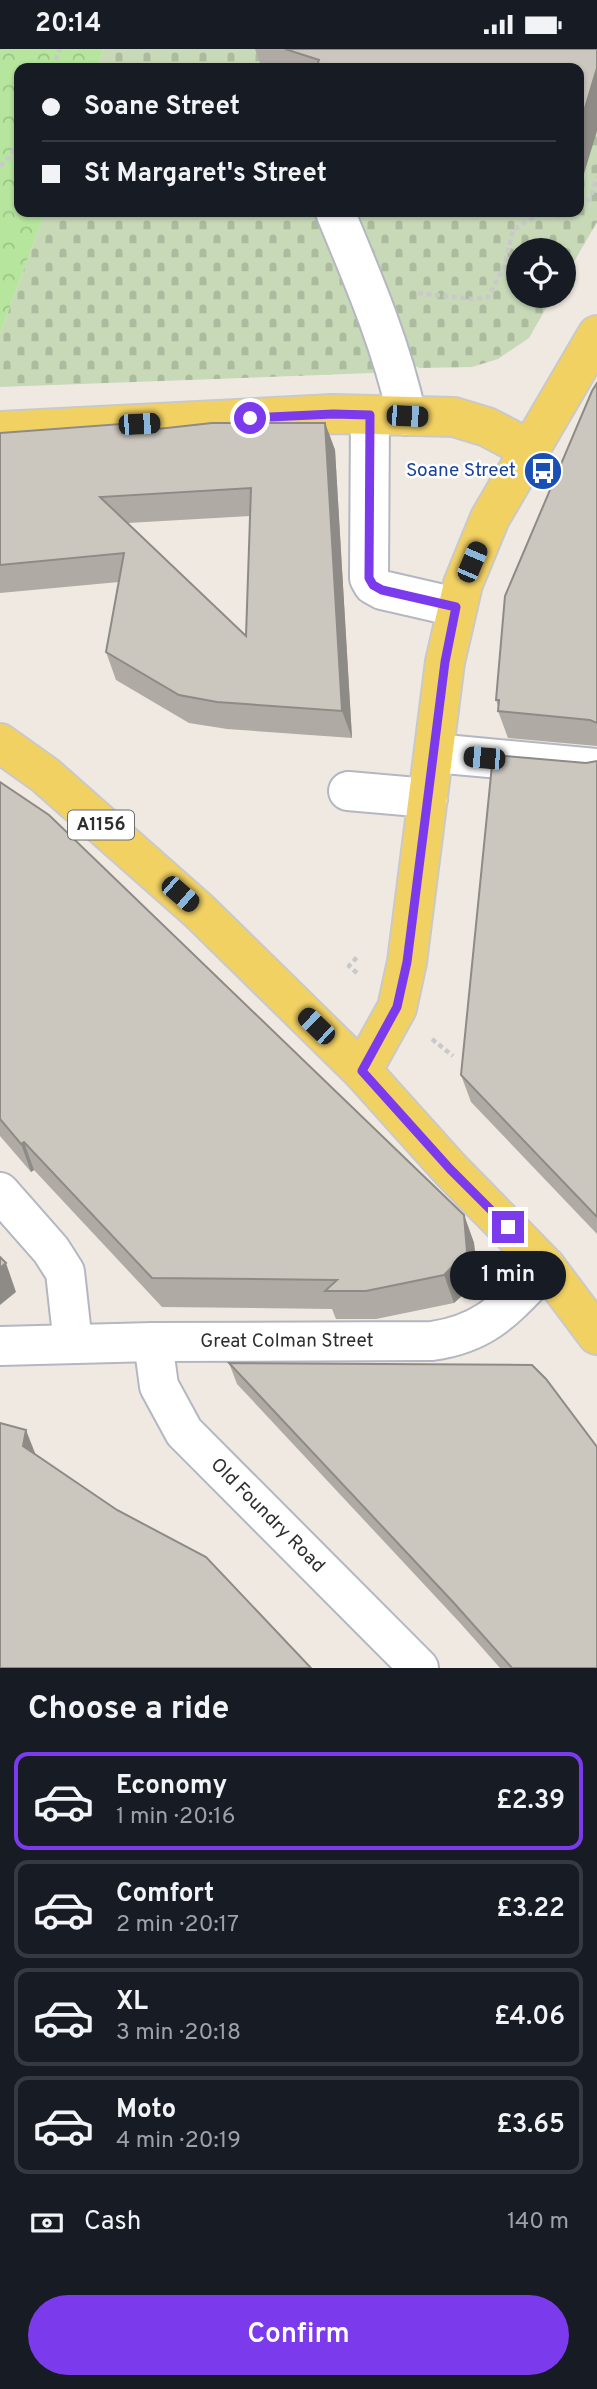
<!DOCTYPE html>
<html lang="en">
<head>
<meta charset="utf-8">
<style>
	:root { --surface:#171b24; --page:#20242c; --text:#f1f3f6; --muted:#9ea1a6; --line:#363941; --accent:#7c3aed }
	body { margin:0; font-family:Overpass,sans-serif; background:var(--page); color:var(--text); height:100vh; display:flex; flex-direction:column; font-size:26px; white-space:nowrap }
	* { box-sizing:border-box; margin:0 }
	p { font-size:23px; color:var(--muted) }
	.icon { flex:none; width:38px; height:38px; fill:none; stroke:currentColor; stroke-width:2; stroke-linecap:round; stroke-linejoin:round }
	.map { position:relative; height:1619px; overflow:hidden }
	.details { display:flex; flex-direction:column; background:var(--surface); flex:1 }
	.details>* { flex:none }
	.hud { position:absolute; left:14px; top:14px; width:570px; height:154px; border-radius:14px; box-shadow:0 2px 5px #0004; display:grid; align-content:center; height:154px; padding:0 28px; background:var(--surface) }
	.controls { position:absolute; left:506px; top:189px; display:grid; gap:14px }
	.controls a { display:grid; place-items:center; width:70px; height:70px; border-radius:50%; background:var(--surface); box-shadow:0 2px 5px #0004; font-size:35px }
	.end { position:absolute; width:32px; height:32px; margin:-16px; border:9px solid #7c3aed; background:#fff; box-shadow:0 0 0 4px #fff }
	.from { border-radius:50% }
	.bubble { position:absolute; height:49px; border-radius:24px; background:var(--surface); box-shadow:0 2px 5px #0004; font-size:23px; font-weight:600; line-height:49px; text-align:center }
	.car { position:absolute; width:21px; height:42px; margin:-21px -10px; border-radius:9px; box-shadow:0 0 5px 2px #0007; background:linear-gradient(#222 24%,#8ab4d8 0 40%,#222 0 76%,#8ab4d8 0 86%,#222 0) }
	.hud b { display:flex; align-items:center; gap:24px; height:66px; font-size:26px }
	.hud b+b { border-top:2px solid var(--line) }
	.hud i { width:18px; height:18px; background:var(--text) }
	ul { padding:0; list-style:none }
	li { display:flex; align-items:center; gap:21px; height:98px; margin:0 14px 10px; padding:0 14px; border:4px solid var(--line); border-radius:14px }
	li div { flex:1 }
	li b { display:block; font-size:26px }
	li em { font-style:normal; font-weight:600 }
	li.current { border-color:var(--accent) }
	li>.icon { width:63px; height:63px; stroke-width:1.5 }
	h2 { padding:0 28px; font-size:32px; line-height:84px }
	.pay { display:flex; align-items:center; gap:18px; height:77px; padding:0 28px; font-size:26px }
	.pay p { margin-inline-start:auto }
	.action { display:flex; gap:14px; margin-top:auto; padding:14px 28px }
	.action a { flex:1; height:80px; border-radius:42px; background:var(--accent); color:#fff; font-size:28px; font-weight:600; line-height:80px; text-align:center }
	.status { display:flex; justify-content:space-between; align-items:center; height:49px; padding:0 35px; background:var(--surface); direction:ltr }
	.status svg { height:19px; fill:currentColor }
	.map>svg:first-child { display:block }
</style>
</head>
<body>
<div class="status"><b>20:14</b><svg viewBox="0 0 49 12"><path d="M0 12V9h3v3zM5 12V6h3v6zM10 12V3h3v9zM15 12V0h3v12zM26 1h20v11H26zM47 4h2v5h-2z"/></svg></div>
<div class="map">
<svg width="597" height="1619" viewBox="0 0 597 1619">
	<defs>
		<pattern id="forest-crowns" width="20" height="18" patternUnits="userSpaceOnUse" patternTransform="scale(1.75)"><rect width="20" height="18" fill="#b6e59e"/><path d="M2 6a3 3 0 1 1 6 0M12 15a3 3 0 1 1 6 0" fill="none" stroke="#9dc588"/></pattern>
		<pattern id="cemetery-stones" width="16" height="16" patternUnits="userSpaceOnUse" patternTransform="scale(1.75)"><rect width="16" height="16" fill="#c8d9b8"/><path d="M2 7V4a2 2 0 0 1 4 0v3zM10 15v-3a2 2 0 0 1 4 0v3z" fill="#acbb9e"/></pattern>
	</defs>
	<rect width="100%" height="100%" fill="#efe9e1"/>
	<path fill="url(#forest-crowns)" d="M0,0H104L97,19H19V163H45L0,285Z"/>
	<path fill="url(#cemetery-stones)" d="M104,0H597V173L564,230V201H518V247H553L529,289L498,310L472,318L420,319L397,310L373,324L0,338V285L45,163H579V19H97Z"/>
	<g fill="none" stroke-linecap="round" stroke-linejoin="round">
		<g stroke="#b4b7c1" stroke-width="42">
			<g id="minor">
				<path d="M335,163C363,230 391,295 407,367"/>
				<path d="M370,366L369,529L373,536L382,541L456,558"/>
				<path d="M434,704L597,719"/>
				<path d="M348,742L428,749"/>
				<path d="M0,1143L51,1201L65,1223L73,1295"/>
				<path id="s1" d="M153,1293L159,1337L184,1383L419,1619"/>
				<path id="s2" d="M0,1297L153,1293L432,1292C489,1284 508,1256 546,1218"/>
			</g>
		</g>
		<g stroke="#c9c9c9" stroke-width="42">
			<g id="major">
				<path d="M0,382L333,365L454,368L487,378L529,400"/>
				<path d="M0,694L45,726L199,862L362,1022L450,1120L546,1218L597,1286"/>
				<path d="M362,1022L397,959L407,913L445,613L463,535L490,469L597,286"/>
			</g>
		</g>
		<g stroke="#c9c9c9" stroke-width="4.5" stroke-dasharray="5 3.5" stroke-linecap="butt">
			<path d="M53,19L60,0"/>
			<path d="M0,117L9,109L19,92"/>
			<path d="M579,156L590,150L597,128"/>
			<path d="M521,163L560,167L567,163"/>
			<path d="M418,244L472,250L488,248L504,218L513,181L540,165"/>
			<path d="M357,924L349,917L359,906"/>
			<path d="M432,990L453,1007"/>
		</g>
		<use href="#minor" stroke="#fff" stroke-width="38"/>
		<use href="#major" stroke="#f2d163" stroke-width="38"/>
	</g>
	<g fill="#afaba4" fill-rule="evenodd">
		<path d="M255,0H597L579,141V19H268L261,17Z"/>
		<path d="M597,334V697L508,689L498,662V657L496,651Z"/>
		<path d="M325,374L335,401L352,689L227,680L189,674L116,631L106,603L119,533L0,544V384H124ZM250,467L246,587L128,474Z"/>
		<path d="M597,712V1185L471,1053L461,1026L586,714Z"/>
		<path d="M0,733L464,1166L474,1194L478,1232L454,1254L376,1270H336L332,1260L162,1258L34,1121L31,1123L0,1087Z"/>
		<path d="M229,1314L597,1619H500L461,1575L237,1335Z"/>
	</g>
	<g fill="#8e8b86">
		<path d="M597,19V82L579,141V79Z"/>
		<path d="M325,374L335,401L352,689L342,662Z"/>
		<path d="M24,1093L34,1121L31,1123L21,1095Z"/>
		<path d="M464,1166L474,1194L478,1232L454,1254L444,1226Z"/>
		<path d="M6,1214L16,1243L0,1256V1219Z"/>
		<path d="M26,1381L37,1409L23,1397Z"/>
	</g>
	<g fill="#cbc7bf" stroke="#8e8b86" stroke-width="2" fill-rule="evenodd">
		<path d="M285,0H597V19L579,79V19H316L319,11Z"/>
		<path d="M597,334V674L590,671L498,662L499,651H496L505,547L592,342Z"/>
		<path d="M212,374H325L342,662L217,653L179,646L106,603L124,504L0,516V384L121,375L122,384ZM251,439L246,587L100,448Z"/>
		<path d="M493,706L586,714L597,712V1168L461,1026Z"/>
		<path d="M0,733L49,766L464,1166L467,1203L444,1226L366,1242H325L337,1231L152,1229L24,1093L21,1095L0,1070Z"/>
		<path d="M0,1208L6,1214L0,1219Z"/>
		<path d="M229,1314L532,1316L546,1330L597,1398V1619H512L453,1553Z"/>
		<path d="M0,1374L26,1381L23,1397L117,1461L206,1508L311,1619H0Z"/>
	</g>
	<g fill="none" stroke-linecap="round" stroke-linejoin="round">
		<path stroke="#7c3aed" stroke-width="9" d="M250,369L333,365L370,366L369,529L373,536L382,541L456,558L445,613L407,913L397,958L362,1022L450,1120L508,1178"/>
	</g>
	<defs>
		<g id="bus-disc" transform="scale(2.0125)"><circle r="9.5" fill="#1a4fb4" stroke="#fff"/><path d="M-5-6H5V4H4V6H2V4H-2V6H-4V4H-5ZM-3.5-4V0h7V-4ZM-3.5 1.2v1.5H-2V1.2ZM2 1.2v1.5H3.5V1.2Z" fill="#fff"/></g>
	</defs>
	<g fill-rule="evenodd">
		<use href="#bus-disc" x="543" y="422"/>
	</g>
	<g text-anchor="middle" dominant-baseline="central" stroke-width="5" stroke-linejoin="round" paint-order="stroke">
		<rect fill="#fff" stroke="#6d6d6d" stroke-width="2" x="68" y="761.5" width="66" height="29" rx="5"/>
		<g font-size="18" font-weight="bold" fill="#2e2e2e">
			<text x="101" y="776">A1156</text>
		</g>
		<g font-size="19" fill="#164399" stroke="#fff" text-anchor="end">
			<text x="516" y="422">Soane Street</text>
		</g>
		<g font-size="19" fill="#2e2e2e" stroke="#fff">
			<text stroke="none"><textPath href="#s2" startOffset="287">Great Colman Street</textPath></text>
			<text stroke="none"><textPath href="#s1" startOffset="215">Old Foundry Road</textPath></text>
		</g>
	</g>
</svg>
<div class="controls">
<a><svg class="icon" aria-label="locate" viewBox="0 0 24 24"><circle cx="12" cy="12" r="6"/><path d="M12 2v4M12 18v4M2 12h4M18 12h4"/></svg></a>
</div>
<i class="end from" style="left:250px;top:369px"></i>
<i class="end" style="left:508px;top:1178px"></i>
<div class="bubble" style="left:450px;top:1202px;width:116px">1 min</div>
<i class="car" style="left:407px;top:367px;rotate:93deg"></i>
<i class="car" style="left:139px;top:375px;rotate:87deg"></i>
<i class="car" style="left:472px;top:513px;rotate:23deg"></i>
<i class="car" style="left:484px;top:709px;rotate:275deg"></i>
<i class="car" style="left:180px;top:845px;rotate:131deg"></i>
<i class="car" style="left:316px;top:977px;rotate:314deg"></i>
<div class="hud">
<b><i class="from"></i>Soane Street</b>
<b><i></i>St Margaret's Street</b>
</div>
</div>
<section class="details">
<h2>Choose a ride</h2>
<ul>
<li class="current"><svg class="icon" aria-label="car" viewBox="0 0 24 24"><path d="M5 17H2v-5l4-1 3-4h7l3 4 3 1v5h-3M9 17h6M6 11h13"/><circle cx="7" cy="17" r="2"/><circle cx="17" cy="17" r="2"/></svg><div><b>Economy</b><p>1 min · 20:16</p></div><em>£2.39</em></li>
<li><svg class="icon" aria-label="car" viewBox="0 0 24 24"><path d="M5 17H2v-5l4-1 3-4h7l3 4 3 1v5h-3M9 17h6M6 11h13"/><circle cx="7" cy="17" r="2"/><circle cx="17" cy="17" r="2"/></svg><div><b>Comfort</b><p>2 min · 20:17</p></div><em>£3.22</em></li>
<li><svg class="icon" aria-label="car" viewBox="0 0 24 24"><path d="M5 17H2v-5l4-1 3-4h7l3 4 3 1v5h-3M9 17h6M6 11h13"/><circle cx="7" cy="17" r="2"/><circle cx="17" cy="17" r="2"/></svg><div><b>XL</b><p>3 min · 20:18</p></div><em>£4.06</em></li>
<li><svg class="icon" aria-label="car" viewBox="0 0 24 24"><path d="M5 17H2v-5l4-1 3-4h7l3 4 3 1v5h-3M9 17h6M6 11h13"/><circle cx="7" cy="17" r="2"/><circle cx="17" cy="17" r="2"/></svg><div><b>Moto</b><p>4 min · 20:19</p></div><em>£3.65</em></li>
</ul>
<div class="pay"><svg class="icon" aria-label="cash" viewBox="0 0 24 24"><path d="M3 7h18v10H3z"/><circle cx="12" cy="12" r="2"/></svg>Cash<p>140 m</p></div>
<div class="action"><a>Confirm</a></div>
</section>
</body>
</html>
